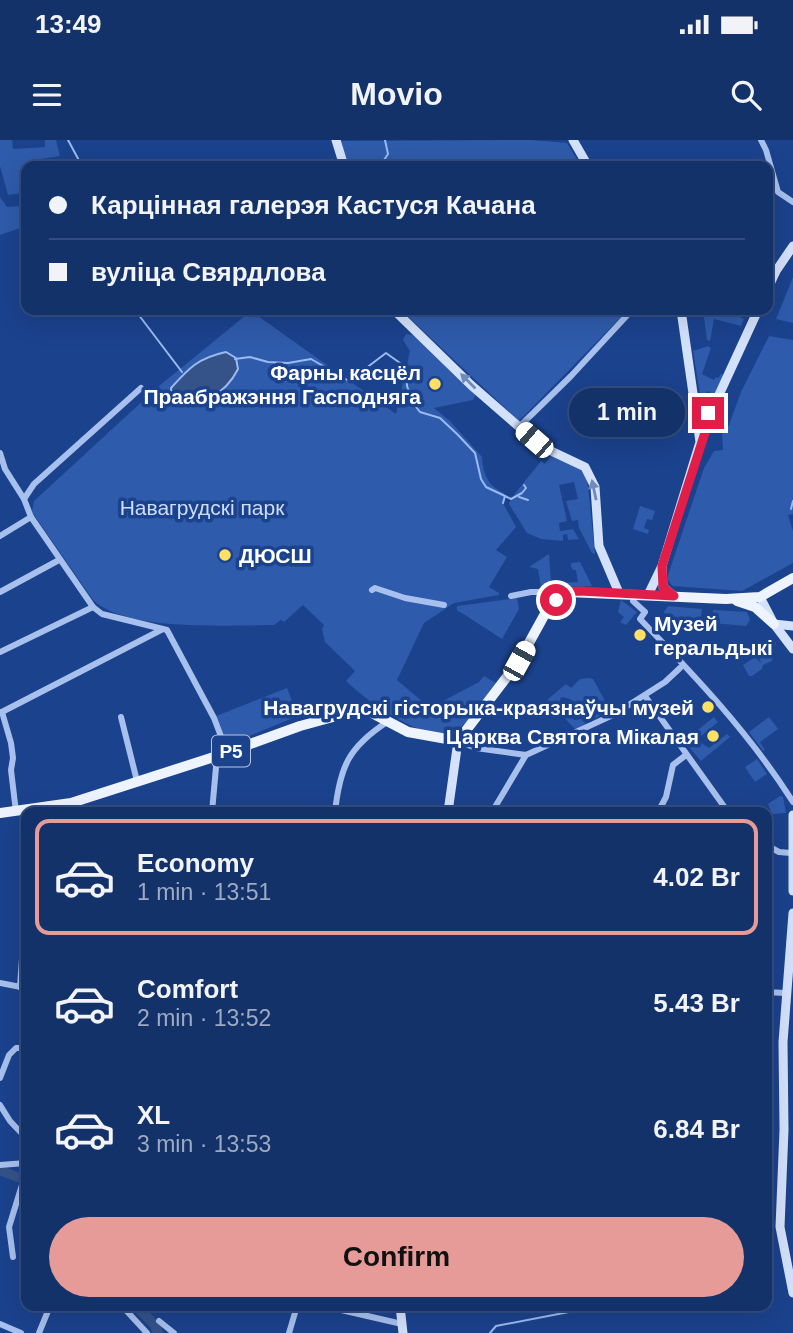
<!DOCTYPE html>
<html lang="en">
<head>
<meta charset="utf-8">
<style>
	:root { --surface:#14326a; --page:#1d3a70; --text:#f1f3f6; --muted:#9daac1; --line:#334d7e; --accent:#e69b98 }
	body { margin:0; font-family:Arial,sans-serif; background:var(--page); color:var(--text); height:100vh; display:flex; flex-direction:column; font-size:26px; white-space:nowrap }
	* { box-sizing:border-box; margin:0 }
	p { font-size:23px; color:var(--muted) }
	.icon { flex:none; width:38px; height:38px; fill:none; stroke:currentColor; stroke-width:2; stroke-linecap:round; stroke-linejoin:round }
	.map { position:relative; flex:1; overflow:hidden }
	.drawer { position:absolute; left:21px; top:667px; width:751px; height:504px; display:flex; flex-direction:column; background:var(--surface); border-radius:14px; box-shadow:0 7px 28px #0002,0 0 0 2px var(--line) }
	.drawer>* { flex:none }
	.hud { position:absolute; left:21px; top:21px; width:752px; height:154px; border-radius:14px; box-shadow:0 7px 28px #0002,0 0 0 2px var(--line); display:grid; align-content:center; height:154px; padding:0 28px; background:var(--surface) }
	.end { position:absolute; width:32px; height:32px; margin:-16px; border:9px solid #e11d48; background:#fff; box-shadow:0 0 0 4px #fff }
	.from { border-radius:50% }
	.bubble { position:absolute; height:49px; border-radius:24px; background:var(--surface); box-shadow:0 7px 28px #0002,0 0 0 2px var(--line); font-size:23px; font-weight:700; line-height:49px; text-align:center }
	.car { position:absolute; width:21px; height:42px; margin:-21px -10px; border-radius:9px; box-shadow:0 0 5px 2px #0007; background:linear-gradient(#fff 24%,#345 0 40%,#fff 0 76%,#345 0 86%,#fff 0) }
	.hud b { display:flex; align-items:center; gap:24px; height:66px; font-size:26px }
	.hud b+b { border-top:2px solid var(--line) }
	.hud i { width:18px; height:18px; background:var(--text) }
	ul { padding:12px 0 0; list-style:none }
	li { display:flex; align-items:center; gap:21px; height:116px; margin:0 14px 10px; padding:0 14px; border:4px solid transparent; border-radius:14px }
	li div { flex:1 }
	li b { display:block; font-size:26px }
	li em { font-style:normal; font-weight:700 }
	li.selected { border-color:var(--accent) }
	li>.icon { width:63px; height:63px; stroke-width:1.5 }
	.action { display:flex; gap:14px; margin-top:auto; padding:14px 28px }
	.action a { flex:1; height:80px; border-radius:42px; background:var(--accent); color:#111; font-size:28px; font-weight:700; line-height:80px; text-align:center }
	.status { display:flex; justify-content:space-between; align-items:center; height:49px; padding:0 35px; background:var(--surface); direction:ltr }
	.status svg { height:19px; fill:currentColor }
	header { display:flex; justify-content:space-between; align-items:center; height:91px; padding:0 28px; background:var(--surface); font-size:32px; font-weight:700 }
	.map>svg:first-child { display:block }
</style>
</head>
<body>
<div class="status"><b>13:49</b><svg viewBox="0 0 49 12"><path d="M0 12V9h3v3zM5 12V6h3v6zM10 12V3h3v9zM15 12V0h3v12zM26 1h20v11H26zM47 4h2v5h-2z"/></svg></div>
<header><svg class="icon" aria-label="menu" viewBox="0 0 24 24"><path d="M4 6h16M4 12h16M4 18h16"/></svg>Movio<svg class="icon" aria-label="search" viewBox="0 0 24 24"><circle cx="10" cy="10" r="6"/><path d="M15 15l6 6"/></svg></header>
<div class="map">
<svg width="793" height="1193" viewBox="0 0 793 1193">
	<rect width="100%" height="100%" fill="#1b428d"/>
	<g fill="#2e5bab">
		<path d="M0,0H12L13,9L45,7V0H56L60,16L41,19L40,26H26V38L22,40L23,53L8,55L0,26Z"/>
		<path d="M531,0L567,3L581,26H348L341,1Z"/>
		<path d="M0,57L7,67L22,66L26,86L0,95Z"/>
		<path d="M793,137V183L776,179Z"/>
		<path d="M401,170H628L519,281Z"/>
		<path d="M703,170H740L738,176L744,179L741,186L714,179L710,201L707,200Z"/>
		<path d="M251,171L396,274L410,211L403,200L406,194L418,196L476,254L473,260L434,268L450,281L482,317C483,334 488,346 504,353V365L516,387L496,410L507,417L489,447L499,453V455L454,463L424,483L397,540L430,568L479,542L484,536L496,543C485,556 469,584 454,592C427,605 365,560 346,541L355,531L325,502L322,489L324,485L303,465L284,482L281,480L274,485C228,485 127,492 93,460L32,372L34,361L159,246Z"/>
		<path d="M769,196L793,200V374L788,375L793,391V423L742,451L672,446L667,438L704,328L714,311L723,310L722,294L729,285L741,252Z"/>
		<path d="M708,206L711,208L702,234L714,240L716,237L718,238L721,234L724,235L715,255L707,251L705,258L712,260L706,268L702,266L693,211Z"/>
		<path d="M551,315L578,325L587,337L595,414L592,413L579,388L578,380L572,381L566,361L578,359L574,342L559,345L567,381L559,383L560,391L573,389L579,399L568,400L567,394L563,395V401L541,399L527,393L509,364C513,354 533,332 541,321L545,324Z"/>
		<path d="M640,366L655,371L652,380L647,379L644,388L649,390L648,394L633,389Z"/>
		<path d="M549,414L551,443H554V448H541L538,429L529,427Z"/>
		<path d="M580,422L592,446L564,447L563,443L578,442L576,430H573L571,427V423Z"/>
		<path d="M517,458L519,469L502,499L457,470V466Z"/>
		<path d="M621,460L637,472L626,485L620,482L624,477L618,472Z"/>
		<path d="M668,466L702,469L700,483L667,480L664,472Z"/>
		<path d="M713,470L747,472L750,480L746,486L712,483Z"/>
		<path d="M776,502L772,521L763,525L762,529L752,536H749L743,525L755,517L761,523L758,514Z"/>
		<path d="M589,538L593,539L610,570L587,583L582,577L581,573L585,568L583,567L581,569L570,559L561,557L559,563L574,580L581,579L586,584L576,590L547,560L566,544L571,548L580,539Z"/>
		<path d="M287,548L298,576L227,605L216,576Z"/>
		<path d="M714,577L718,582L700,597L701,603L709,608L727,594L730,597L701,621L684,601Z"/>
		<path d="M769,577L778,589L760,602L765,610L763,611L749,592Z"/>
		<path d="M757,619L767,634L755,642L745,627Z"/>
		<path d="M780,656L783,657L786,673L772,674L768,664Z"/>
	</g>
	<path fill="#355289" stroke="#9abaf0" stroke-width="2" d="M226,212L236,218L238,229C226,253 198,272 172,259L171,248C189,228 198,218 226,212Z"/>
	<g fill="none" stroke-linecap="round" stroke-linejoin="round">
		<g stroke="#9abaf0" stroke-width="2">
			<path d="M68,0L82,26"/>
			<path d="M385,0L388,14L384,20L388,26"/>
			<path d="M135,170L182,232"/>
			<path d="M235,219L250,217L268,222L288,223L311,219L349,241L386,213L407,228V246L413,263L420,272L440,278L457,294L475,313L481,339L486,347L505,356L503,363"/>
			<path d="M505,356L511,359L522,353L526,348L524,345"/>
			<path d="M519,357L528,360"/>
			<path d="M791,369L793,361"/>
			<path d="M490,1193L496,1186L600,1166"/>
		</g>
		<g stroke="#355289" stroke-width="10">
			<path d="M0,1030L17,1037"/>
			<path d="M136,1166L155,1185L158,1193"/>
		</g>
		<g stroke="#a7c0ed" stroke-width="6">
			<path d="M761,0L766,10L778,52L793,62"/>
			<path d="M519,287L571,236L632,170"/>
			<path d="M0,313L5,329L24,359"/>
			<path d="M31,377L93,467L102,474L167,490L214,578L227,612"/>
			<path d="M0,396L31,377L24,359L34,344L141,248"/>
			<path d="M372,450L375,448L405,458L444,465"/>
			<path d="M0,452L59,420"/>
			<path d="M511,456L531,452H566"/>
			<path d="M633,461L645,472L640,479C695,536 750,594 793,662"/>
			<path d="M0,512L93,467"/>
			<path d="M645,556L728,672"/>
			<path d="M2,572L11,603L13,618L11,630L16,672"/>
			<path d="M0,573L161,490"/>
			<path d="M121,577L137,641"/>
			<path d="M458,601L476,608L526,615L613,575L665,542L680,528"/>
			<path d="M212,672L217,616"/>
			<path d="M335,672C340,626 349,607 387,582"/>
			<path d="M492,672L526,615"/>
			<path d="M658,672L666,657L673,625L686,615"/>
			<path d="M766,705L779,712L791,713"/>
			<path d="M0,843L26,848"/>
			<path d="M20,847L26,761"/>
			<path d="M766,852L785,853"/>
			<path d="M0,938L9,915L16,908H26"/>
			<path d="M0,965L10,981L26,998"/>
			<path d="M0,1025L26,1023"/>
			<path d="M13,1117L9,1087L26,1032"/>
			<path d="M122,1166L147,1193"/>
			<path d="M324,1166L402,1184"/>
			<path d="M159,1181L174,1193"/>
			<path d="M0,1184L21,1193"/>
			<path d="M39,1193L50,1166"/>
			<path d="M289,1193L297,1166"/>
		</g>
		<g stroke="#d4e1fa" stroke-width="9">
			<path d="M336,0L344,26"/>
			<path d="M573,0L588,26"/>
			<path d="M768,148L776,131L793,106"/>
			<path d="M394,170L471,245L534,300L549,310L585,327L595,347L599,406L619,453"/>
			<path d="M701,300L712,270L758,170"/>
			<path d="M662,428L663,447L674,456"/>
			<path d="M648,455L662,426L700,302L681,170"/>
			<path d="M760,457L774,484L793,509"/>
			<path d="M774,484L793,486"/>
			<path d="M448,672L458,601"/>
			<path d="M793,675V751"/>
			<path d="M793,773L783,902L784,990L780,1087L793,1153"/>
			<path d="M400,1166L403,1193"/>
		</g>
		<g stroke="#edf3ff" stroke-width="10">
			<path d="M737,461L755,467L774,484"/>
			<path d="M0,673L71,663L217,616L300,586L355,571L370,572L408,592L458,601L519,521L546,472L568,452L726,459L760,457L793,438"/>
		</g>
	</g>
	<defs><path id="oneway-solid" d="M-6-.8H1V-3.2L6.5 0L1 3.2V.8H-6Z" transform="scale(1.75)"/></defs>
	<g fill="#6e8abe">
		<use href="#oneway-solid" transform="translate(468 241) rotate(-135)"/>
		<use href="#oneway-solid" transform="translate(594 350) rotate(-102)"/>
	</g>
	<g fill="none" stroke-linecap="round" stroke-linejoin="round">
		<path stroke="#e11d48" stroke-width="9" d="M556,460L568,452L580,451L674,456L663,447L662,426L712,271L708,273"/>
	</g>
	<g fill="#ffe063" stroke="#1b428d" stroke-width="2.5">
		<circle cx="435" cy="244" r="7"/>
		<circle cx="225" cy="415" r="7"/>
		<circle cx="640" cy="495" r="7"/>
		<circle cx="708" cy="567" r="7"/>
		<circle cx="713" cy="596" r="7"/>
	</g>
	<g text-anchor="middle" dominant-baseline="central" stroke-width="7" stroke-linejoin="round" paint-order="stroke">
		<rect fill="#1b428d" stroke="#bbc6dd" stroke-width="2" x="212" y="595.5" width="38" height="31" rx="5"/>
		<g font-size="19" font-weight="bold" fill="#fff">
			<text x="231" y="611">Р5</text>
		</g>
		<g font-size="21" font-weight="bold" fill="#fff" stroke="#1b428d" text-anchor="end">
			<text x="421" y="232">Фарны касцёл<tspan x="421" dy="24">Праабражэння Гасподняга</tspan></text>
			<text x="239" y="415" text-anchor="start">ДЮСШ</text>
			<text x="654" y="483" text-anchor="start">Музей<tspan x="654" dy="24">геральдыкі</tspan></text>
			<text x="694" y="567">Навагрудскі гісторыка-краязнаўчы музей</text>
			<text x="699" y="596">Царква Святога Мікалая</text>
		</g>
		<g font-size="21" fill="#cdddfa" stroke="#1b428d">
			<text x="202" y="367">Навагрудскі парк</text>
		</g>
	</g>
</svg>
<i class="end from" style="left:556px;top:460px"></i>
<i class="end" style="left:708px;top:273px"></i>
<div class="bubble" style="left:569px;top:248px;width:116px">1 min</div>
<i class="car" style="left:534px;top:300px;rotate:311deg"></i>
<i class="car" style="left:519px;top:521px;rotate:29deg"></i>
<div class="hud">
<b><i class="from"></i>Карцінная галерэя Кастуся Качана</b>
<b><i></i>вуліца Свярдлова</b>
</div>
<section class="drawer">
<ul>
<li class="selected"><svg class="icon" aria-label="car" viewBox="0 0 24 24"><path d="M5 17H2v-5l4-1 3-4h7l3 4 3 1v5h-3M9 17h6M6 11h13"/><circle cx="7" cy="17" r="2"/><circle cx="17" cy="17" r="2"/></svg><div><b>Economy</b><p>1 min · 13:51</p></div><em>4.02 Br</em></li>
<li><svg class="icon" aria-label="car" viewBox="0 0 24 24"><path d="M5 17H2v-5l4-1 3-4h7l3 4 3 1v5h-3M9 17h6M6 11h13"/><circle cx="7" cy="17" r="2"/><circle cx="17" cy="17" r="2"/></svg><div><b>Comfort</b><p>2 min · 13:52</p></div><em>5.43 Br</em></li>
<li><svg class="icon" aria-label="car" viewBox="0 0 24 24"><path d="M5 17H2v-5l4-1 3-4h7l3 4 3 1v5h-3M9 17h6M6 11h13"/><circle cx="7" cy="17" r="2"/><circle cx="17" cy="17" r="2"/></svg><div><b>XL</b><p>3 min · 13:53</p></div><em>6.84 Br</em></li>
</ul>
<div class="action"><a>Confirm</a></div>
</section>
</div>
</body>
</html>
